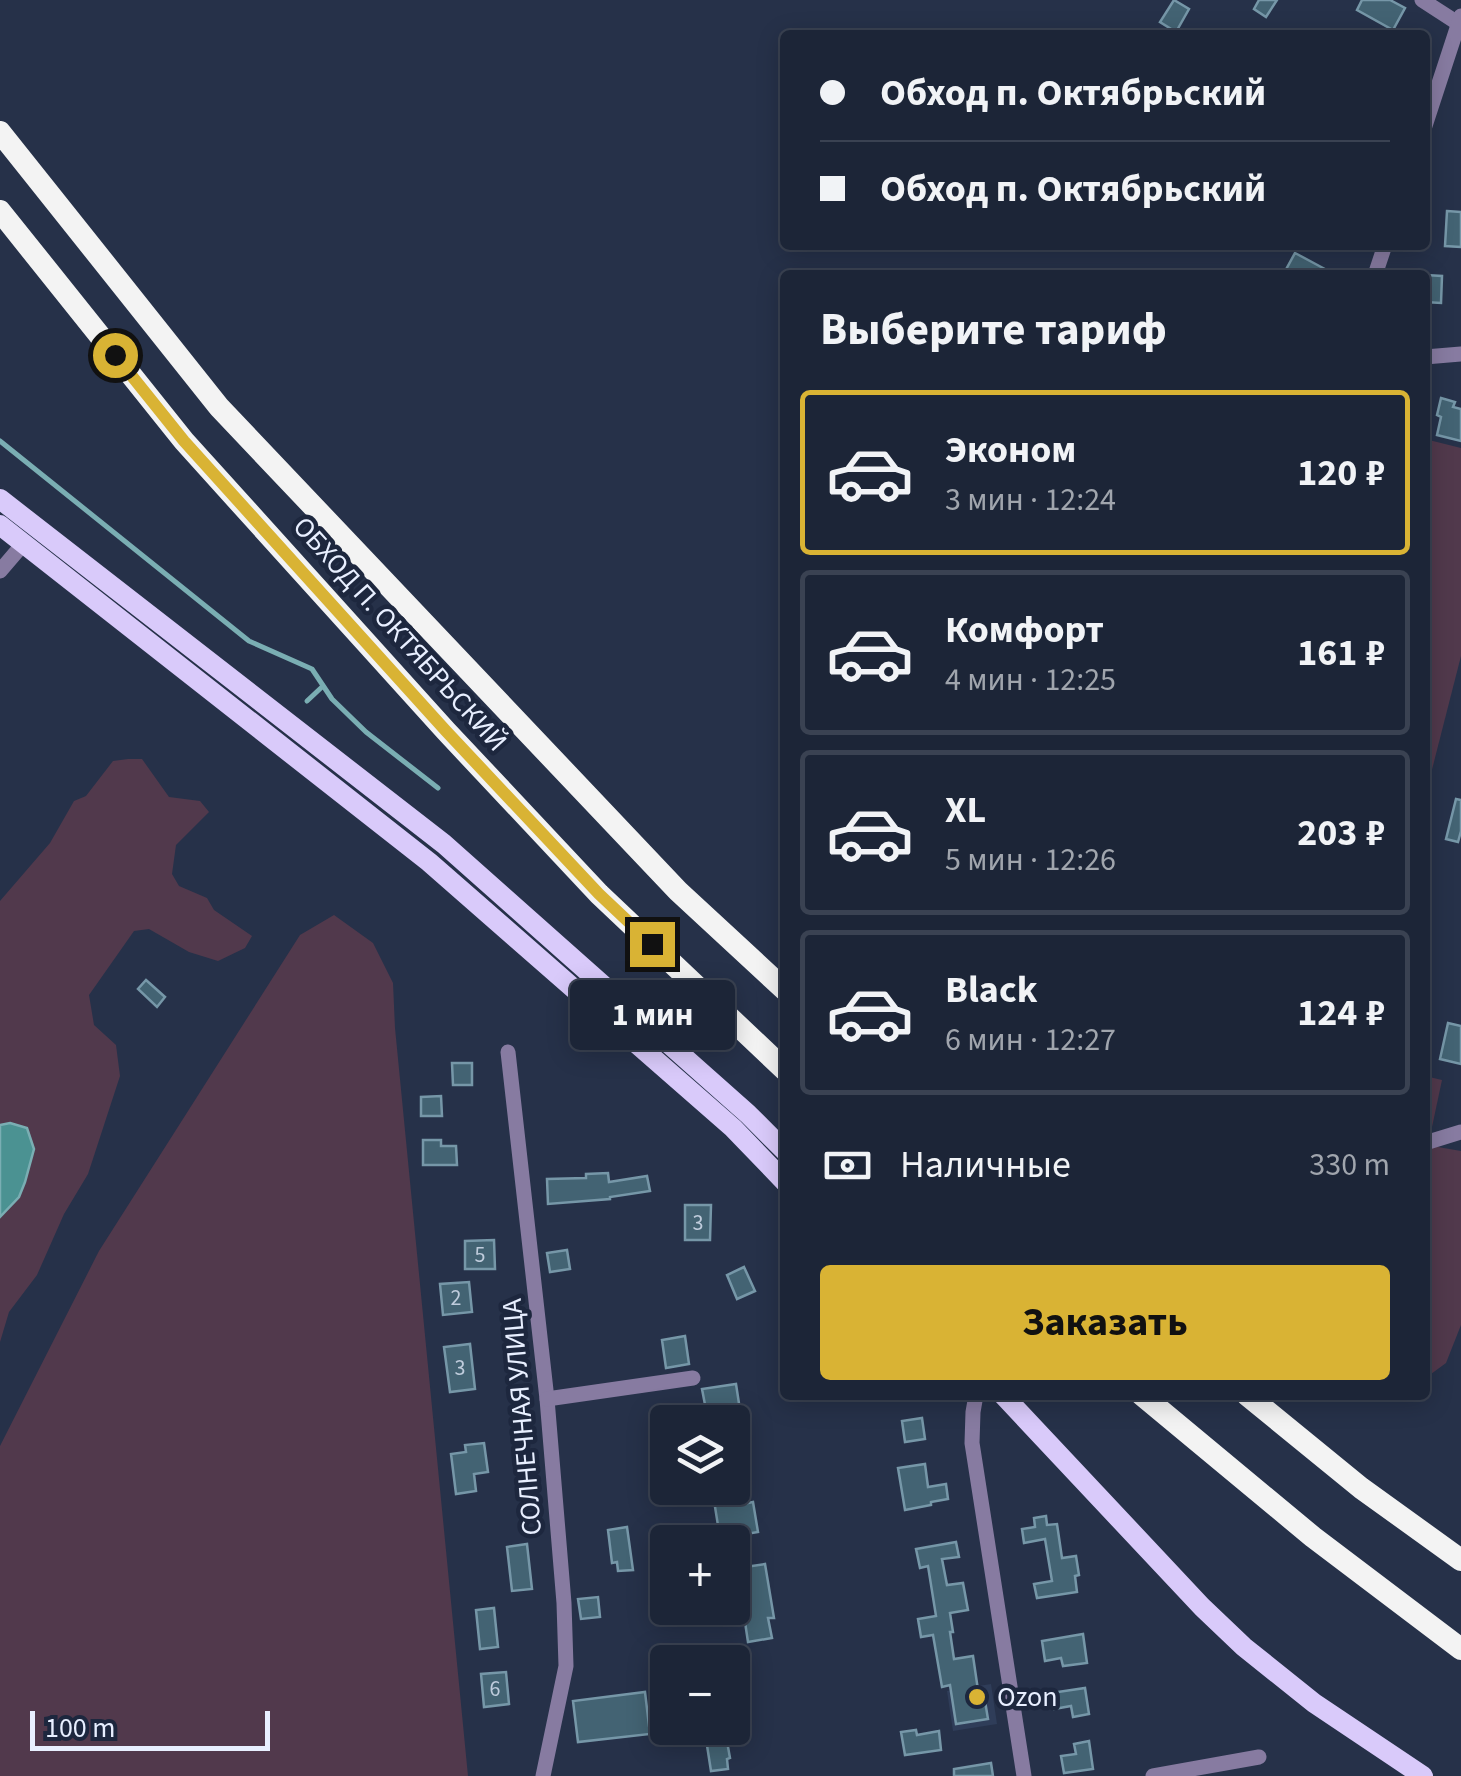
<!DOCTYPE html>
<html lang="ru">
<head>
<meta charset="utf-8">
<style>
	:root { --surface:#1c2537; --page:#293142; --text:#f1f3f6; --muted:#a0a5ad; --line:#3a4252; --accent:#d9b334 }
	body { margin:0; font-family:"Source Sans 3",sans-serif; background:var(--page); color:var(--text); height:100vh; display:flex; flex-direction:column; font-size:38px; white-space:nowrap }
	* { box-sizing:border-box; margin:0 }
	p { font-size:32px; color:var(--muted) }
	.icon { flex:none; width:55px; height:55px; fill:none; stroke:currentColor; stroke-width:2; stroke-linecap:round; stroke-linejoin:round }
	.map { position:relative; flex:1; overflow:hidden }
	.panel { position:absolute; left:780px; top:270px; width:650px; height:1130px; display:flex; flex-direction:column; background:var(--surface); border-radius:10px; box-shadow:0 5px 25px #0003,0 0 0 2px var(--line) }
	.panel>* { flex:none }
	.hud { position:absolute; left:780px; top:30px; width:650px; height:220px; border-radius:10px; box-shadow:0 5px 25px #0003,0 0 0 2px var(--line); display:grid; align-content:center; height:220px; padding:0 40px; background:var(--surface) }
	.tools { position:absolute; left:650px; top:1405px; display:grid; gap:20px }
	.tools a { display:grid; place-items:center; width:100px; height:100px; border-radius:10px; background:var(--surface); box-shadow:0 5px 25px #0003,0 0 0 2px var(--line); font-size:50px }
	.scale { position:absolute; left:30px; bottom:25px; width:240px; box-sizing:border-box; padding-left:10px; border:5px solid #e8efff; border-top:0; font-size:28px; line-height:35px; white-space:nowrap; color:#e8efff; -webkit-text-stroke:8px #1d273e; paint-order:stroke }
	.end { position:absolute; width:45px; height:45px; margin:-22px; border:12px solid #d9b334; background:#111; box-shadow:0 0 0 5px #111 }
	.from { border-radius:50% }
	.bubble { position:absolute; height:70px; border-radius:10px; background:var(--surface); box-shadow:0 5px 25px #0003,0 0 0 2px var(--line); font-size:32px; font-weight:700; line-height:70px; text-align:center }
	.hud b { display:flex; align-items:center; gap:35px; height:95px; font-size:38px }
	.hud b+b { border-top:2px solid var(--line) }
	.hud i { width:25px; height:25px; background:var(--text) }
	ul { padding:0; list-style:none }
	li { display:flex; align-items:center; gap:30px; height:165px; margin:0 20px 15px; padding:0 20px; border:5px solid var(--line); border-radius:10px }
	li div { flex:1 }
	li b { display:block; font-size:38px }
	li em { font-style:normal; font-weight:700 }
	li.current { border-color:var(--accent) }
	li>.icon { width:90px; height:90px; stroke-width:1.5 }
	h2 { padding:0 40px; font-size:45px; line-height:120px }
	.pay { display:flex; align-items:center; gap:25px; height:110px; padding:0 40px; font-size:38px }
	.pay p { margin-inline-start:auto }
	.primary-button { display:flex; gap:20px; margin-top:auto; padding:20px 40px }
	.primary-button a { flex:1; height:115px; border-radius:10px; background:var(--accent); color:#111; font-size:40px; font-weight:700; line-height:115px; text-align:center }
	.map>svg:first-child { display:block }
</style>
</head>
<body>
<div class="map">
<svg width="1461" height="1776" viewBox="0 0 1461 1776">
	<rect width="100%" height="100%" fill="#263149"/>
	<path fill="#2f3d59" d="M991,1684L997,1724L953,1731L947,1691Z"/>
	<g fill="#51394c">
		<path d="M1425,439L1461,448V656L1426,793Z"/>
		<path d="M128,759H142L169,797L200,801L209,812L176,845L172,874L179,886L207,898L214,910L252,936L245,948L218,961L189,952L149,929L134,931L89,995L94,1025L116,1045L120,1076L88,1174L64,1214L37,1275L9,1312L0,1342V1217C22,1200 25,1173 34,1149L10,1123L0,1125V901L50,843L74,801L86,796L113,761Z"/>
		<path d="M334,915L373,943L393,983L395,1028L468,1776H0V1446L99,1251L300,935Z"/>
		<path d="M1425,1076L1442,1080L1432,1127L1425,1128Z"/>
		<path d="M1425,1147H1438L1461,1151V1325L1446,1363L1431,1374H1425V1222L1431,1201L1425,1193Z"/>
	</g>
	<path fill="#4b9292" stroke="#7aaeb3" stroke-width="2.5" d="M10,1123L27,1128L34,1149L25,1182L19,1197L0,1217V1125Z"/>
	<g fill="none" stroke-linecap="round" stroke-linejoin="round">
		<g stroke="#7aaeb3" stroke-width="5">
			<path d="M0,441L249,641L312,669L332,699L366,732L438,788"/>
			<path d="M307,701L323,686"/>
		</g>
	</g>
	<g fill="#436373" stroke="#7697a8" stroke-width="2.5">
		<path d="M1174,0L1189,9L1176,32L1160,22Z"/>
		<path d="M1259,0H1277L1266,17L1254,9Z"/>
		<path d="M1362,0H1390L1405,8L1393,30L1357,10Z"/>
		<path d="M1447,211L1461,212V247L1445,246Z"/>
		<path d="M1295,253L1336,275H1283Z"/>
		<path d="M1425,275L1442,276L1441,303L1425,302Z"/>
		<path d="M1441,398L1455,402L1453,407L1461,409V441L1437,435L1441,417L1437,415Z"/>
		<path d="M1456,799L1461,800V831L1458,842L1446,839Z"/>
		<path d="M146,980L165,997L157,1007L138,989Z"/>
		<path d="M1448,1023L1461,1026V1064L1440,1059Z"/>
		<path d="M452,1063H472V1085H453Z"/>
		<path d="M441,1096L442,1116H421V1097Z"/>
		<path d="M423,1140H441V1146H456L457,1165H423Z"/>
		<path d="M608,1173L609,1182L647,1176L650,1191L610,1197V1199L548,1204L547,1179L586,1178V1174Z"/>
		<path d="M685,1205H711L710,1240H685Z"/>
		<path d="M494,1240L495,1269H465V1241Z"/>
		<path d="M567,1250L570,1269L550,1272L547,1253Z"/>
		<path d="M744,1267L755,1291L737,1299L727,1275Z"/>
		<path d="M469,1282L472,1312L443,1315L440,1284Z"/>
		<path d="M685,1336L689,1364L666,1368L662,1340Z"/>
		<path d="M470,1344L475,1389L450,1392L444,1347Z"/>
		<path d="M736,1384L740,1410L707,1415L702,1389Z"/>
		<path d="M922,1418L925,1439L905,1442L902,1421Z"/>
		<path d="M744,1439L748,1466H745L748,1503L753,1502L758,1532L740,1535L745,1567L765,1564L774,1618H768L772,1638L748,1642L745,1622L734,1624L731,1609L732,1536L720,1538L712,1488H732V1441Z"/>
		<path d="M484,1443L488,1472L474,1474L476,1491L456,1494L451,1454L466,1452L465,1445Z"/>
		<path d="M925,1464L928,1487L946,1484L948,1499L931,1502V1505L905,1510L898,1468Z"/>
		<path d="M1046,1516L1047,1525L1057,1524L1062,1558L1076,1556L1079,1575L1075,1576L1077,1592L1037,1598L1034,1584L1052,1581L1045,1539L1024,1543L1022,1529L1035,1527L1034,1518Z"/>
		<path d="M627,1527L633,1570L618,1571L617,1562L612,1563L608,1530Z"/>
		<path d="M956,1542L959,1557L942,1559L947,1585L963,1583L968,1610L950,1613L953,1632H950L954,1659L973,1656L978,1690L983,1689L988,1719L956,1724L950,1685L942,1687L933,1635L921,1637L918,1619L936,1616L928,1566L920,1568L916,1549Z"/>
		<path d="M527,1544L532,1589L512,1591L507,1547Z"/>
		<path d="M598,1597L600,1617L581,1619L578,1599Z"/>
		<path d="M494,1608L498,1647L480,1649L476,1610Z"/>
		<path d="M1083,1634L1087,1663L1063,1666L1061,1658L1045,1661L1042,1641Z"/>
		<path d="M506,1672L509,1704L484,1707L481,1674Z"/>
		<path d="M1085,1688L1089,1714L1073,1717L1071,1706L1054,1709L1051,1693Z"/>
		<path d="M645,1692L650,1734L578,1742L573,1701Z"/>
		<path d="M916,1730L917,1735L939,1731L941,1750L905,1755L901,1732Z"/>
		<path d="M726,1736L730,1758L727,1759L728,1769L711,1771L706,1739Z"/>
		<path d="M1089,1741L1093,1769L1064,1773L1061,1756L1076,1754L1074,1744Z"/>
		<path d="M991,1763L993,1776H954V1769Z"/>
	</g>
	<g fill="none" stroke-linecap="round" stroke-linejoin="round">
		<g stroke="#877ba1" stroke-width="15">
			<path d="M1422,0L1459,24"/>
			<path d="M1425,126L1461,16"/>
			<path d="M1375,275L1385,245"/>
			<path d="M1425,357L1461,354"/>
			<path d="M0,571L24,543"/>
			<path d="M508,1052L547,1399L564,1603L566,1666L543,1776"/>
			<path d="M1425,1143L1461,1132"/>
			<path d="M976,1395L973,1412L972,1443L1024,1776"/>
			<path d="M547,1399L693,1378"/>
			<path d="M1153,1776L1259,1757"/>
		</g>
		<g stroke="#d9cafa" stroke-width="20">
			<path d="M0,499L444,844L748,1114L785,1151"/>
			<path d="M0,525L429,862L733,1128L785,1182"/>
			<path d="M1003,1395L1202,1607L1244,1647L1314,1703L1423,1776"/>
		</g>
		<g stroke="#f3f3f3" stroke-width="22">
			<path d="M0,132L219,407L678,891L785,990"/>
			<path d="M0,211L184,441L446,731L599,894L785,1070"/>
			<path d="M1142,1395L1313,1537L1461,1649"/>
			<path d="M1247,1395L1361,1488L1461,1560"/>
		</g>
	</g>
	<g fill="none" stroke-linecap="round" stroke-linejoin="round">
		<path stroke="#d9b334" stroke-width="12" d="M115,355L184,441L446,731L599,894L652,944"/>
	</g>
	<circle fill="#d9b334" stroke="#1d273e" stroke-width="4" cx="977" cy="1697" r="10"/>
	<g text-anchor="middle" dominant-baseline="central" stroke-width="9" stroke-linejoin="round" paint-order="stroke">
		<g font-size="22" fill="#bfccdc">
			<text x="698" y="1223">3</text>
			<text x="480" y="1255">5</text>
			<text x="456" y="1298">2</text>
			<text x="460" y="1368">3</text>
			<text x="495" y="1689">6</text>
		</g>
		<g font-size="28" fill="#e8efff" stroke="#1d273e">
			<text transform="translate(400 634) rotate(48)">ОБХОД П. ОКТЯБРЬСКИЙ</text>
			<text transform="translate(522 1417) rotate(-95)">СОЛНЕЧНАЯ УЛИЦА</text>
		</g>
		<g font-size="28" fill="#e8efff" stroke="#1d273e" text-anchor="start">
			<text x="997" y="1697">Ozon</text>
		</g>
	</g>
</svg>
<div class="tools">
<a><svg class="icon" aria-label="layers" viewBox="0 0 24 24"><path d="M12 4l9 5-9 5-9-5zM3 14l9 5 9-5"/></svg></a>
<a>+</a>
<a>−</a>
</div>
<div class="scale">100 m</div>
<i class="end from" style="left:115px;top:355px"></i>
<i class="end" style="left:652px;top:944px"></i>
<div class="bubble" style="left:570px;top:980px;width:165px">1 мин</div>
<div class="hud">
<b><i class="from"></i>Обход п. Октябрьский</b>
<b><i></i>Обход п. Октябрьский</b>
</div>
<section class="panel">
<h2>Выберите тариф</h2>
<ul>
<li class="current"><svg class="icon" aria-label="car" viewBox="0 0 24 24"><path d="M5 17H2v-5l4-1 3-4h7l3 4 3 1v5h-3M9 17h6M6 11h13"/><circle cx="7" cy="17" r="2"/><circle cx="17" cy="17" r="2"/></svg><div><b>Эконом</b><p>3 мин · 12:24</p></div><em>120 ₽</em></li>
<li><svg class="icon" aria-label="car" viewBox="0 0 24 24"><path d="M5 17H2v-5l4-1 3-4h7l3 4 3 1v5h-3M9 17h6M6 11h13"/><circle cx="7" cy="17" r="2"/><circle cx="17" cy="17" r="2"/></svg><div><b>Комфорт</b><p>4 мин · 12:25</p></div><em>161 ₽</em></li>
<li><svg class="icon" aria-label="car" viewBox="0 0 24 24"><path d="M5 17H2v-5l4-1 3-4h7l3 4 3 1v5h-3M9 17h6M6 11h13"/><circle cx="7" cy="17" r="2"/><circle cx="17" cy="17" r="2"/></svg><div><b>XL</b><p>5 мин · 12:26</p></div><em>203 ₽</em></li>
<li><svg class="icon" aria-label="car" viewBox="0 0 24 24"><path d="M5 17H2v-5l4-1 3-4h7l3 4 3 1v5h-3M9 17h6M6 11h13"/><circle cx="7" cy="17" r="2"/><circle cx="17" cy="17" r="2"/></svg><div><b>Black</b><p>6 мин · 12:27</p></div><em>124 ₽</em></li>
</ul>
<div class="pay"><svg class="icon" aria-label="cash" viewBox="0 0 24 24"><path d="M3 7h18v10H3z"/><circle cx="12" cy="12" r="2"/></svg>Наличные<p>330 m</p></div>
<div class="primary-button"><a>Заказать</a></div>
</section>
</div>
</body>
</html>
